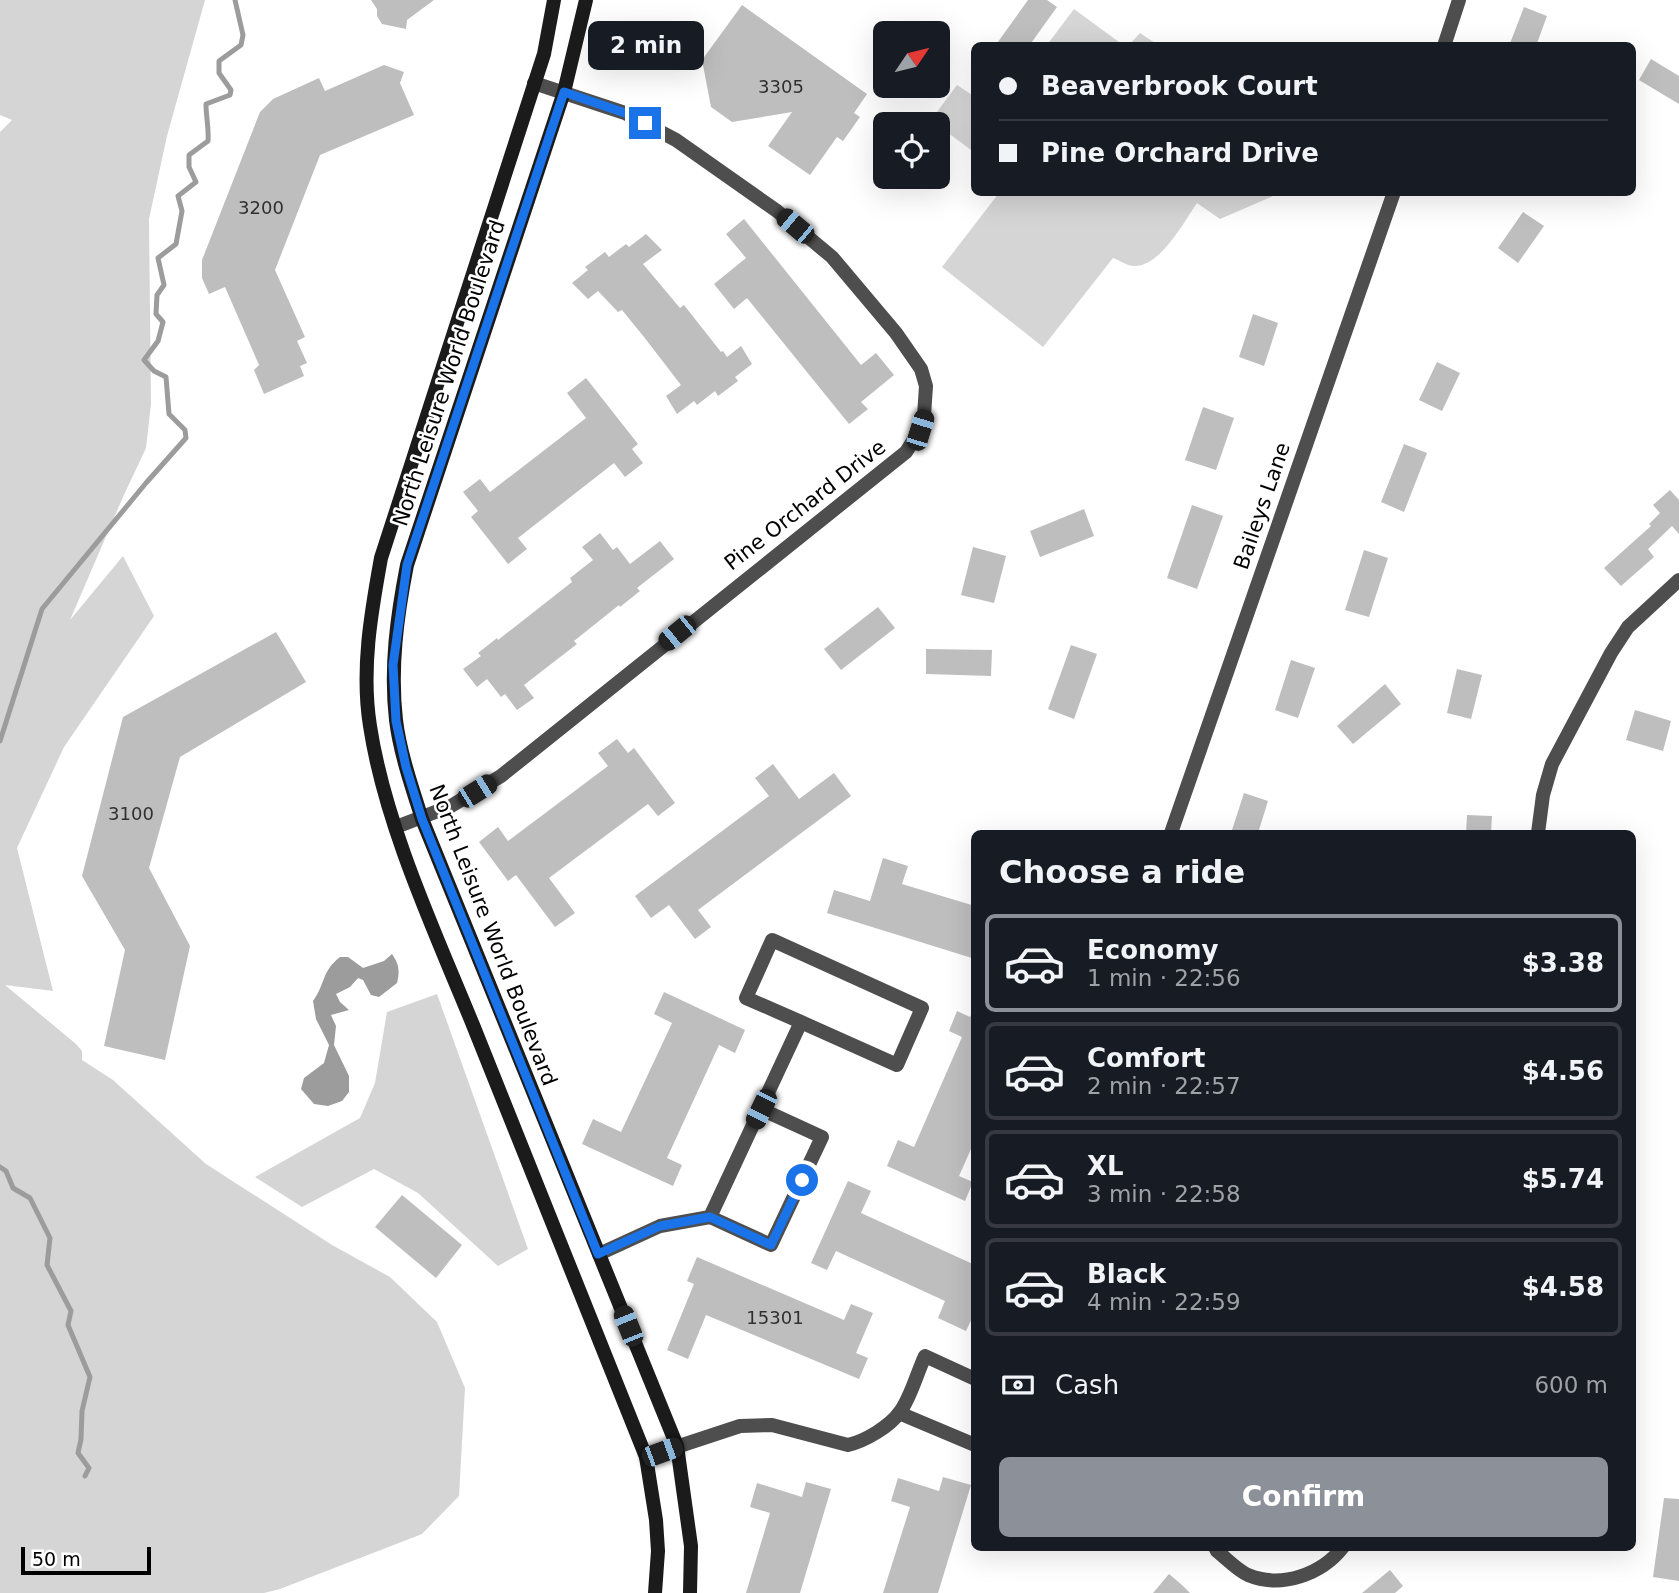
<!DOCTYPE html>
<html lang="en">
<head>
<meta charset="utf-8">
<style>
	:root { --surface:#171b24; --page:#242831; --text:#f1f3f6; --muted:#9ea1a6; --line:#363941; --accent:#8c9099 }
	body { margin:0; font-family:"DejaVu Sans",sans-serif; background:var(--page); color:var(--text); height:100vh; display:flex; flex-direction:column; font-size:26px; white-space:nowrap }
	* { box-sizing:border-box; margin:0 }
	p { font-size:23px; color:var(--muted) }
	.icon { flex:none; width:38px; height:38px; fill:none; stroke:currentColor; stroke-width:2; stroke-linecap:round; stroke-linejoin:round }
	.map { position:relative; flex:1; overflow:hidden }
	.panel { position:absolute; left:971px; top:830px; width:665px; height:721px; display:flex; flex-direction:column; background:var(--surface); border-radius:10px; box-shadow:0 7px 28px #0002 }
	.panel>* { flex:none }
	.top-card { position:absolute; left:971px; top:42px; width:665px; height:154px; border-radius:10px; box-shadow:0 7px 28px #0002; display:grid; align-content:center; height:154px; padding:0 28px; background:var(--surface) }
	.needle { width:46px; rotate:55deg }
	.buttons { position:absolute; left:873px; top:21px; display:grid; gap:14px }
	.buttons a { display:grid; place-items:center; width:77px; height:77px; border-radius:10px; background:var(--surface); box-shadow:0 7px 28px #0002; font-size:35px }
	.scale { position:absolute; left:21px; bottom:18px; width:130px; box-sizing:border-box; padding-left:7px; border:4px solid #000; border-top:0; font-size:19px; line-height:24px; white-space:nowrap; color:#000; -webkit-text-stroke:5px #fff; paint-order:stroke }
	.end { position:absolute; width:32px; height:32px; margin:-16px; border:9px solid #1a73e8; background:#fff; box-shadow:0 0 0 4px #fff }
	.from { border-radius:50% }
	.bubble { position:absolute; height:49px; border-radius:10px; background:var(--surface); box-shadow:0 7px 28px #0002; font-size:23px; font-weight:700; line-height:49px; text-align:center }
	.car { position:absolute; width:21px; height:42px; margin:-21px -10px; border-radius:9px; box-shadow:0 0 5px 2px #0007; background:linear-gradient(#222 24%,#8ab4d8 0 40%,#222 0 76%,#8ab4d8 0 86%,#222 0) }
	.top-card b { display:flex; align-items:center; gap:24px; height:66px; font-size:26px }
	.top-card b+b { border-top:2px solid var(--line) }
	.top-card i { width:18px; height:18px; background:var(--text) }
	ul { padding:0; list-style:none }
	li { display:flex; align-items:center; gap:21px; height:98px; margin:0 14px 10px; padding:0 14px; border:4px solid var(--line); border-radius:10px }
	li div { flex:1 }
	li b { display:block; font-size:26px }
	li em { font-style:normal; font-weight:700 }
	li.selected { border-color:var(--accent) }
	li>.icon { width:63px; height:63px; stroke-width:1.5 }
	h2 { padding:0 28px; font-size:32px; line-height:84px }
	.pay { display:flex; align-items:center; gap:18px; height:77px; padding:0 28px; font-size:26px }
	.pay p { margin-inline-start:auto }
	.primary-button { display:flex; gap:14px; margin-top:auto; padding:14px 28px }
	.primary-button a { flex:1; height:80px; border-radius:10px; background:var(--accent); color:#fff; font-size:28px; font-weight:700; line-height:80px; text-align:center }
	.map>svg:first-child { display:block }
</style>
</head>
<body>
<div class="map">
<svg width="1679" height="1593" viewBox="0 0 1679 1593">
	<rect width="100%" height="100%" fill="#fff"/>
	<g fill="#d5d5d5">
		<path d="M0,0H205L167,136L149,219L151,404L146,448L123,497L70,620L123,556L154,616L64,747L17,848L53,991L5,985L76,1044L82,1051V1060L113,1080L206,1164L332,1245L390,1277L437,1322L465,1388L459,1496L422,1534L280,1589L264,1593H0V132L12,120L0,115Z"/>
		<path d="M1074,9L1123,45H1047Z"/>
		<path d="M1140,33L1158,45H1129Z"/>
		<path d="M957,85L975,97V153L931,120Z"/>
		<path d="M999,193V192L1280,193L1220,219L1197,203C1184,222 1160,267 1134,266C1127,266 1119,260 1113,258L1043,347L942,267Z"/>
		<path d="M437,994L528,1249L498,1266L418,1193L374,1169L302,1207L255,1177L360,1118L375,1083L387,1012Z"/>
	</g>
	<path fill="#9c9c9c" d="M392,954C399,964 400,971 397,983L379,997L371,995L363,980L358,978L350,987L336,994L340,1002L349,1010L331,1015L336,1026L334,1045L349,1076V1092L342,1101L328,1106L314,1104L301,1089L304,1078L324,1063L329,1045L316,1019L313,1001C326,983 321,972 340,957H348L363,968L384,961Z"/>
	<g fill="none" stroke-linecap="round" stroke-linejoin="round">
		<g stroke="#9c9c9c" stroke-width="5">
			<path d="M0,741L42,609L146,483L186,438L185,430L169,414L166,377L154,371L144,360L158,341L163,322L156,314L157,295L164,285L158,258L176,244L182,211L178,196L196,182L189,167V155L208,141C209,128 206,117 206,104L230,95L231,90L219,73V61L241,45L243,35L235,0"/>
			<path d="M0,1167L6,1171L13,1188L30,1198L50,1238L47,1265L71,1311L68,1325L90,1377L82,1411L81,1439L78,1453L89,1468L85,1476"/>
		</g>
	</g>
	<g fill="#bebebe">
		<path d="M371,0H434L407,20L406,29L382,24L377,16V9Z"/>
		<path d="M1028,0H1047L1057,7L1029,46H995Z"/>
		<path d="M742,5L867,94L854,113L860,117L843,141L837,137L810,175L768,146L792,112L732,122L711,107L702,60Z"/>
		<path d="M1524,7L1547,16L1536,46H1509Z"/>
		<path d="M1651,59L1679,76V104L1639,80Z"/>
		<path d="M384,65L404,72L400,83L414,115L320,155L275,270L305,337L297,341L307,363L300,366L304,376L264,394L254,370L259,365L225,287L209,294L202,278V260L260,112L273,99L319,78L325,91Z"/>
		<path d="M1523,212L1544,226L1518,263L1498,248Z"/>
		<path d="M744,219L861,365L876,353L894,375L861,402L868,409L849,424L747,298L734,309L714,284L746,258L726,234Z"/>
		<path d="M646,234L662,250L643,264L680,308L684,305L721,352L723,351L727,357L741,346L752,364L735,377L738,381L718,396L715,391L697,405L694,401L677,414L666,396L681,385L644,337L622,310L618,312L598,291L588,299L572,283L588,270L585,267L605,252L609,257L626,244L629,247Z"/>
		<path d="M1253,314L1278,323L1264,366L1239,357Z"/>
		<path d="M1437,362L1460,373L1442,411L1419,400Z"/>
		<path d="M586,378L638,444L632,449L643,463L625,477L614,463L518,538L527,549L508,564L471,517L478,511L463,492L480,479L490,492L586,418L567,393Z"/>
		<path d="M1203,407L1234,418L1216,470L1185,460Z"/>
		<path d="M1404,444L1427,453L1404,512L1381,502Z"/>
		<path d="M1670,490L1679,500V534L1672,526L1648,549L1654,557L1621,586L1604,568L1651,526L1649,524L1660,513L1653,505Z"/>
		<path d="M1192,505L1223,516L1197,589L1167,578Z"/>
		<path d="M1084,509L1094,536L1040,557L1030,531Z"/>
		<path d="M600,533L613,550L617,547L630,564L660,541L674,559L637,588L640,591L620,607L619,605L574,641L577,644L524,685L534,698L517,710L505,694L501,697L487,679L477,687L463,669L481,656L478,653L497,638L498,640L572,582L570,578L593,560L582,547Z"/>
		<path d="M973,547L1006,556L994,603L961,595Z"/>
		<path d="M1364,550L1388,558L1369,617L1345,610Z"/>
		<path d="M878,607L895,628L841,670L824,649Z"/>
		<path d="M276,632L306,682L180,757L149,868L190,946L165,1060L104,1046L125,950L82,876L123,717Z"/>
		<path d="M1071,645L1097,654L1074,719L1048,709Z"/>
		<path d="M926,649L992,650L991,676L926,674Z"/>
		<path d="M1291,660L1315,668L1298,718L1275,710Z"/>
		<path d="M1457,669L1482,675L1471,719L1447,713Z"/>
		<path d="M1385,684L1401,704L1353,744L1337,726Z"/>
		<path d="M1635,710L1671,721L1663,751L1626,740Z"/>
		<path d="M617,739L628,753L634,748L675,803L658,816L648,804L549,878L575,913L555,927L516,875L508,881L479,842L498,827L508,841L608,766L598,753Z"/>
		<path d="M773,764L799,799L834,773L851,796L698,910L711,927L695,939L669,905L651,918L635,896L769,796L755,778Z"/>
		<path d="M1244,793L1268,801L1258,833H1231Z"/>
		<path d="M1467,815L1492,816L1491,833H1466Z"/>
		<path d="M883,858L908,866L902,884L975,906V959L827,913L834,890L870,901Z"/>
		<path d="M664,992L745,1030L735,1053L719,1045L667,1158L682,1165L673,1186L582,1144L593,1119L621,1132L672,1023L654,1014Z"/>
		<path d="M975,1007V1140L959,1176L973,1182L965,1201L887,1166L898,1140L914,1147L962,1037L949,1031L957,1011L970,1017Z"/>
		<path d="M848,1181L871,1191L861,1213L975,1265V1312L966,1331L938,1318L945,1301L836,1251L827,1270L811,1263Z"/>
		<path d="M402,1195L462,1245L436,1278L375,1227Z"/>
		<path d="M697,1257L844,1320L851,1304L873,1313L856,1353L868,1358L859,1379L706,1315L688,1359L667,1350L694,1284L687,1281Z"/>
		<path d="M943,1477L971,1485L938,1593H883L910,1507L891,1501L898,1478L939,1491Z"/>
		<path d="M806,1482L831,1489L800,1593H746L770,1513L750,1507L757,1483L802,1497Z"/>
		<path d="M1664,1498L1679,1499V1581L1653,1577Z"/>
		<path d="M1390,1570L1403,1586L1395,1593H1362Z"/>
		<path d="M1169,1574L1182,1585L1190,1593H1153Z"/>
	</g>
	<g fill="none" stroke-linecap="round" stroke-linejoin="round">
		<g stroke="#4e4e4e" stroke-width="14">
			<path d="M1444,46L1459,0"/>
			<path d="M396,827L451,806L501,776L906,452L920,430L924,416L926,386L921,369L896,333L832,257L777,211L676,140L625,113L534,83"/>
			<path d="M1171,833L1394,192"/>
			<path d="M1538,833L1543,795L1552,764L1611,653L1628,627L1679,580"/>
			<path d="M710,1217L771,1245L822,1137L761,1109"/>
			<path d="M599,1254L660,1226L710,1217L801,1022L897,1065L922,1008L772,940L746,998L801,1022"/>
			<path d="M899,1413L975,1445"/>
			<path d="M646,1457L740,1426L772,1425L848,1445C865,1441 889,1427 900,1412C911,1397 917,1373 925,1356L975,1379"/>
			<path d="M1215,1547L1217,1551C1227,1559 1237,1570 1248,1575C1282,1589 1322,1574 1343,1547"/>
		</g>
		<g stroke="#1b1b1b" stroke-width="14">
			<path d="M554,0L544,54L381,558C371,613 361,670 370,726C385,825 435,932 473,1025C531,1169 588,1313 646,1457L656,1520L658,1551L655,1593"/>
			<path d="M586,0L564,92L407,565C397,616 390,668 396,720C400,753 412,787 422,819L677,1446L691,1546L690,1593"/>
		</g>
	</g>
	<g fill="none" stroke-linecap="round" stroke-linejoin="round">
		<path stroke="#1a73e8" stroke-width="9" d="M645,123L625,113L564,92L407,565L393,665L396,721L406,767L422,819L598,1254L660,1226L710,1217L771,1245L802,1180"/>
	</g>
	<g text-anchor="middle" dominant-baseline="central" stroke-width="5" stroke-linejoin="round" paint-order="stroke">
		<g font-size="18" fill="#303030">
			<text x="781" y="86">3305</text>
			<text x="261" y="207">3200</text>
			<text x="131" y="813">3100</text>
			<text x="775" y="1317">15301</text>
		</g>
		<g font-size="21" fill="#000" stroke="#fff">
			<text transform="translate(449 373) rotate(-72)">North Leisure World Boulevard</text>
			<text transform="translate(805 505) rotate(-38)">Pine Orchard Drive</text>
			<text transform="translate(1262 506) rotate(-71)">Baileys Lane</text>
			<text transform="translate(493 935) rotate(69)">North Leisure World Boulevard</text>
		</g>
	</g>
</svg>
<div class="buttons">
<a><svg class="needle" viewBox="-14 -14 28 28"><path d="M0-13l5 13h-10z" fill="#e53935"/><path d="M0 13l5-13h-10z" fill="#9ea1a6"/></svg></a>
<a><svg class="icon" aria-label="locate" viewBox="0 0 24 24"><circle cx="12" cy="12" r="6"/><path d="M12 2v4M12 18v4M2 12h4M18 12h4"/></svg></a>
</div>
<div class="scale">50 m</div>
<i class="end from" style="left:802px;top:1180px"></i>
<i class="end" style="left:645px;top:123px"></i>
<div class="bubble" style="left:588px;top:21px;width:116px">2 min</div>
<i class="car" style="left:795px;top:226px;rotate:310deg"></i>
<i class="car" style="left:920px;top:430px;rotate:17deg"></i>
<i class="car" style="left:677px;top:633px;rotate:231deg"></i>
<i class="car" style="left:477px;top:791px;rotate:58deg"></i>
<i class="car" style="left:761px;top:1109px;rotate:206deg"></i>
<i class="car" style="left:628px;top:1326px;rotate:338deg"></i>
<i class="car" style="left:662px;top:1452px;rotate:70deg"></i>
<div class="top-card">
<b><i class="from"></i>Beaverbrook Court</b>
<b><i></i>Pine Orchard Drive</b>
</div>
<section class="panel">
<h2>Choose a ride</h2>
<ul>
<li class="selected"><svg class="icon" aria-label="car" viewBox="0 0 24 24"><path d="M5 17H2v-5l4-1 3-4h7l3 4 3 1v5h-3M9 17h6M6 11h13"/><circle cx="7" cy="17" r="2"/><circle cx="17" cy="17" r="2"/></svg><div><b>Economy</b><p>1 min · 22:56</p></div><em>$3.38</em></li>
<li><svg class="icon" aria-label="car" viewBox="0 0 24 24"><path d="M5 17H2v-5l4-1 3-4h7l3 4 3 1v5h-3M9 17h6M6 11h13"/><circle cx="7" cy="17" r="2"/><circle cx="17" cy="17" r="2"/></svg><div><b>Comfort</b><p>2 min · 22:57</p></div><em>$4.56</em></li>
<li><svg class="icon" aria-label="car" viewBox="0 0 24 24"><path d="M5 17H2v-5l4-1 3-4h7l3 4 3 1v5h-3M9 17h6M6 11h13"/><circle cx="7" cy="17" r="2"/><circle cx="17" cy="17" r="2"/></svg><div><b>XL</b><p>3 min · 22:58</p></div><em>$5.74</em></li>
<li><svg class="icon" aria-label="car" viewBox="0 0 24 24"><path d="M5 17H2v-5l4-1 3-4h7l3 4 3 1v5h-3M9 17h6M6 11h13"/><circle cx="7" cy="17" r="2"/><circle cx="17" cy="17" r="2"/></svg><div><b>Black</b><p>4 min · 22:59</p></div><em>$4.58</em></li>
</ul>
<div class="pay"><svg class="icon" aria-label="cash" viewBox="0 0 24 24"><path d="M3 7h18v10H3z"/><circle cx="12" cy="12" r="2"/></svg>Cash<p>600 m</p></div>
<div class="primary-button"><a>Confirm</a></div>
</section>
</div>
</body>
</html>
